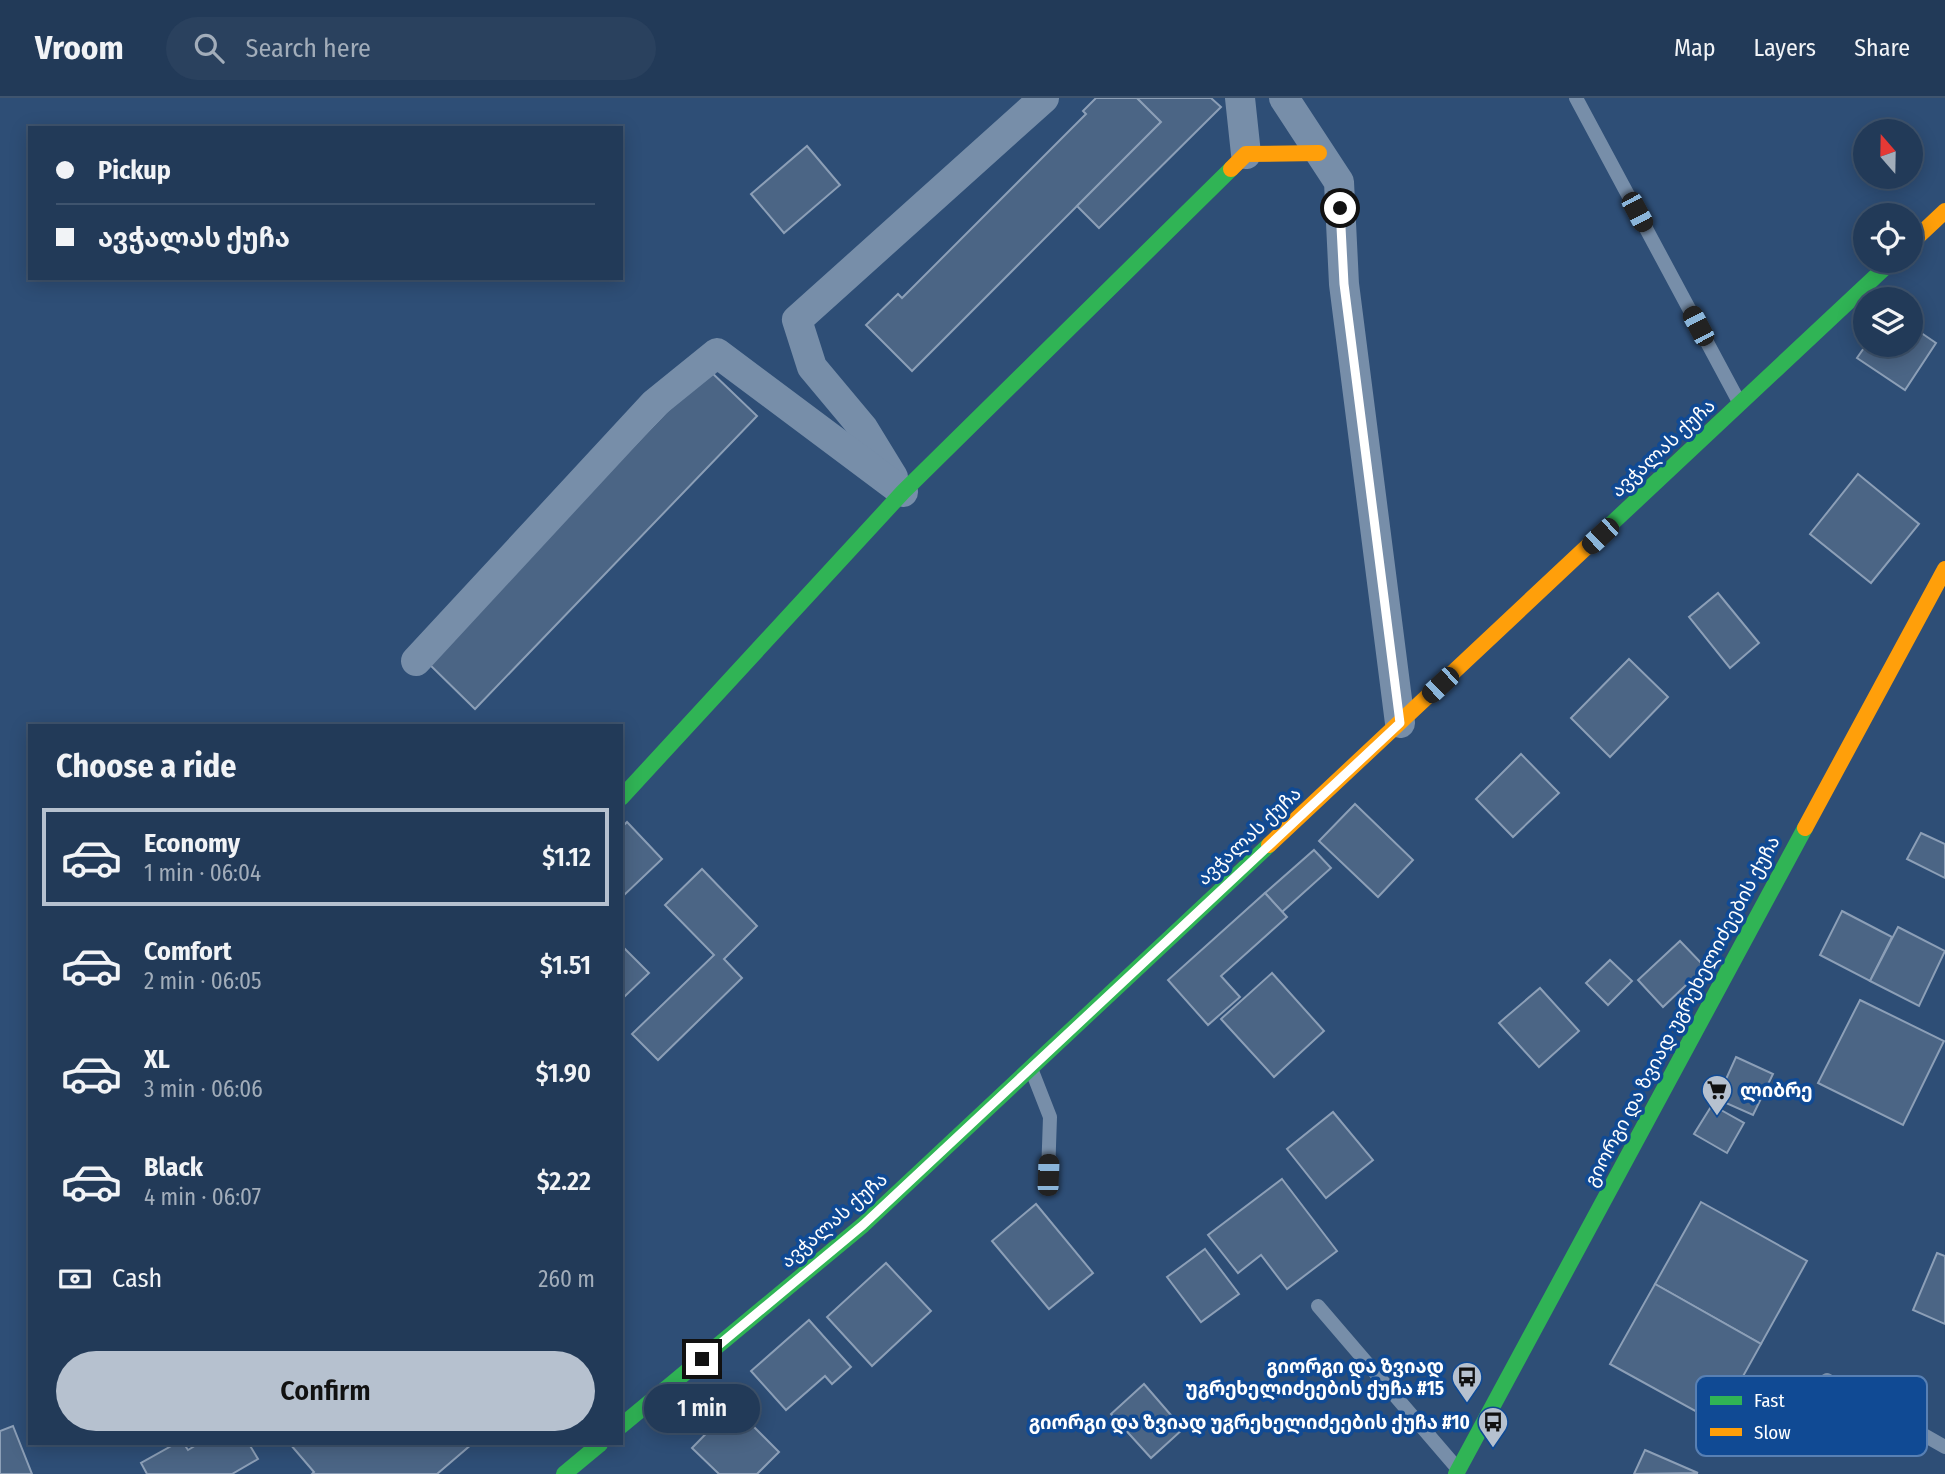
<!DOCTYPE html>
<html lang="en">
<head>
<meta charset="utf-8">
<style>
	:root { --surface:#223a58; --page:#2a415e; --text:#f1f3f6; --muted:#a2adba; --line:#3f546e; --accent:#b6c1cf }
	body { margin:0; font-family:"Fira Sans Condensed","Noto Sans Georgian",sans-serif; background:var(--page); color:var(--text); height:100vh; display:flex; flex-direction:column; font-size:26px; white-space:nowrap }
	* { box-sizing:border-box; margin:0 }
	p { font-size:23px; color:var(--muted) }
	.icon { flex:none; width:38px; height:38px; fill:none; stroke:currentColor; stroke-width:2; stroke-linecap:round; stroke-linejoin:round }
	.map { position:relative; flex:1; overflow:hidden }
	.details { position:absolute; left:28px; top:626px; width:595px; height:721px; display:flex; flex-direction:column; background:var(--surface); border-radius:0px; box-shadow:0 4px 18px #0003,0 0 0 2px var(--line) }
	.details>* { flex:none }
	.hud { position:absolute; left:28px; top:28px; width:595px; height:154px; border-radius:0px; box-shadow:0 4px 18px #0003,0 0 0 2px var(--line); display:grid; align-content:center; height:154px; padding:0 28px; background:var(--surface) }
	.needle { width:46px; rotate:340deg }
	.controls { position:absolute; left:1853px; top:21px; display:grid; gap:14px }
	.controls a { display:grid; place-items:center; width:70px; height:70px; border-radius:50%; background:var(--surface); box-shadow:0 4px 18px #0003,0 0 0 2px var(--line); font-size:35px }
	.end { position:absolute; width:32px; height:32px; margin:-16px; border:9px solid #fff; background:#111; box-shadow:0 0 0 4px #111 }
	.from { border-radius:50% }
	.bubble { position:absolute; height:49px; border-radius:24px; background:var(--surface); box-shadow:0 4px 18px #0003,0 0 0 2px var(--line); font-size:23px; font-weight:600; line-height:49px; text-align:center }
	.car { position:absolute; width:21px; height:42px; margin:-21px -10px; border-radius:9px; box-shadow:0 0 5px 2px #0007; background:linear-gradient(#222 24%,#8ab4d8 0 40%,#222 0 76%,#8ab4d8 0 86%,#222 0) }
	.hud b { display:flex; align-items:center; gap:24px; height:66px; font-size:26px }
	.hud b+b { border-top:2px solid var(--line) }
	.hud i { width:18px; height:18px; background:var(--text) }
	ul { padding:0; list-style:none }
	li { display:flex; align-items:center; gap:21px; height:98px; margin:0 14px 10px; padding:0 14px; border:4px solid transparent; border-radius:0px }
	li div { flex:1 }
	li b { display:block; font-size:26px }
	li em { font-style:normal; font-weight:600 }
	li.on { border-color:var(--accent) }
	li>.icon { width:63px; height:63px; stroke-width:1.5 }
	h2 { padding:0 28px; font-size:32px; line-height:84px }
	.pay { display:flex; align-items:center; gap:18px; height:77px; padding:0 28px; font-size:26px }
	.pay p { margin-inline-start:auto }
	.cta { display:flex; gap:14px; margin-top:auto; padding:14px 28px }
	.cta a { flex:1; height:80px; border-radius:42px; background:var(--accent); color:#111; font-size:28px; font-weight:600; line-height:80px; text-align:center }
	header { display:flex; align-items:center; gap:42px; box-sizing:border-box; height:98px; padding:0 35px; background:var(--surface); border-bottom:2px solid var(--line) }
	header strong { font-size:33px }
	nav { display:flex; gap:38px; margin-inline-start:auto; font-size:24px }
	.search { width:490px; height:63px; background:var(--page); display:flex; align-items:center; gap:18px; box-sizing:border-box; padding:0 24px; border-radius:38px; color:var(--muted); font-size:26px }
	.map>svg:first-child { display:block }
</style>
</head>
<body>
<header>
<strong>Vroom</strong>
<div class="search"><svg class="icon" aria-label="search" viewBox="0 0 24 24"><circle cx="10" cy="10" r="6"/><path d="M15 15l6 6"/></svg>Search here</div>
<nav><a>Map</a><a>Layers</a><a>Share</a></nav>
</header>
<div class="map">
<svg width="1945" height="1376" viewBox="0 0 1945 1376">
	<rect width="100%" height="100%" fill="#2e4e76"/>
	<g fill="#4b6585" stroke="#8c9fb7" stroke-width="2">
		<path d="M1096,0H1137L1161,24L912,273L866,227L898,196L902,200L1086,16L1083,13Z"/>
		<path d="M1137,0H1211L1221,9L1099,130L1077,108L1161,24Z"/>
		<path d="M807,48L840,87L784,135L751,96Z"/>
		<path d="M1911,228L1936,245L1905,292L1857,260L1866,247H1911Z"/>
		<path d="M708,271L757,318L475,611L426,563Z"/>
		<path d="M1858,376L1919,426L1871,485L1810,436Z"/>
		<path d="M1718,495L1759,545L1730,570L1689,519Z"/>
		<path d="M1629,561L1668,599L1610,659L1571,620Z"/>
		<path d="M1521,656L1559,695L1513,739L1476,701Z"/>
		<path d="M1355,706L1413,762L1378,799L1319,743Z"/>
		<path d="M627,724L662,761L621,800V730Z"/>
		<path d="M1921,735L1945,746V780L1907,761Z"/>
		<path d="M1314,752L1331,770L1282,814L1265,795Z"/>
		<path d="M702,771L757,828L724,861L742,880L658,962L632,936L714,857L665,807Z"/>
		<path d="M1265,795L1287,819L1221,878L1240,899L1208,927L1168,882Z"/>
		<path d="M1842,813L1892,839L1870,883L1820,857Z"/>
		<path d="M1898,829L1945,853L1919,908L1870,883Z"/>
		<path d="M1680,843L1705,869L1663,909L1638,882Z"/>
		<path d="M621,847L649,875L621,902Z"/>
		<path d="M1610,862L1632,883L1608,907L1586,885Z"/>
		<path d="M1272,875L1324,933L1274,979L1221,921Z"/>
		<path d="M1540,890L1579,933L1539,969L1499,925Z"/>
		<path d="M1860,902L1944,943L1903,1027L1818,985Z"/>
		<path d="M1736,959L1773,976L1753,1017L1717,1001Z"/>
		<path d="M1712,1007L1744,1025L1727,1055L1694,1036Z"/>
		<path d="M1333,1014L1373,1062L1326,1100L1287,1051Z"/>
		<path d="M1282,1081L1337,1153L1287,1191L1261,1157L1238,1175L1208,1137Z"/>
		<path d="M1701,1104L1807,1163L1761,1246L1655,1186Z"/>
		<path d="M1036,1106L1093,1175L1049,1211L992,1143Z"/>
		<path d="M1205,1151L1239,1196L1201,1224L1167,1179Z"/>
		<path d="M1937,1155L1945,1158V1226L1913,1212Z"/>
		<path d="M886,1165L931,1213L872,1268L827,1219Z"/>
		<path d="M1655,1186L1761,1246L1717,1325L1610,1266Z"/>
		<path d="M809,1222L851,1269L832,1286L825,1278L786,1312L751,1273Z"/>
		<path d="M1144,1286L1183,1331L1151,1360L1111,1316Z"/>
		<path d="M733,1308L779,1354L757,1376H719L692,1350Z"/>
		<path d="M13,1328L32,1376H0V1333Z"/>
		<path d="M175,1346H184L188,1352L198,1346H249L258,1361L232,1376H147L141,1365Z"/>
		<path d="M290,1346H472L437,1376H312L314,1374Z"/>
		<path d="M1645,1352L1698,1375L1634,1376Z"/>
	</g>
	<g fill="none" stroke-linecap="round" stroke-linejoin="round">
		<g stroke="#778ea9" stroke-width="14">
			<path d="M1576,0L1738,302"/>
			<path d="M1032,973L1050,1019L1048,1077"/>
			<path d="M1318,1208L1457,1370"/>
			<path d="M1827,1282L1945,1349"/>
		</g>
		<g stroke="#778ea9" stroke-width="30">
			<path d="M1240,0L1246,56"/>
			<path d="M1284,0L1339,84L1344,186L1400,625"/>
			<path d="M893,379L863,330L812,269L797,222L1044,0"/>
			<path d="M416,563L654,306L717,255L903,394"/>
		</g>
		<g stroke="#30b455" stroke-width="16">
			<path d="M1608,429L1892,163"/>
			<path d="M621,700L903,394L1231,71"/>
			<path d="M621,1328L863,1127L1269,747"/>
			<path d="M564,1376L600,1346"/>
			<path d="M1456,1376L1805,730"/>
		</g>
		<g stroke="#ff9f0a" stroke-width="16">
			<path d="M1231,71L1246,56L1319,55"/>
			<path d="M1911,145L1945,113"/>
			<path d="M1805,730L1945,471"/>
			<path d="M1269,747L1608,429"/>
		</g>
	</g>
	<g fill="none" stroke-linecap="round" stroke-linejoin="round">
		<path stroke="#fff" stroke-width="9" d="M702,1261L863,1127L1400,625L1344,186L1340,110"/>
	</g>
	<defs>
		<g id="supermarket-pin" transform="scale(1.575)"><path d="M0 17L-7.5 6A9.5 9.5 0 1 1 7.5 6Z" fill="#b6c1cf" stroke="#104a94"/><path d="M-6-5.5h2.5l.6 2H6L4.5 2H-2.5L-4.4-4H-6ZM-1.5 3.2a1.3 1.3 0 1 0 .1 0ZM3 3.2a1.3 1.3 0 1 0 .1 0Z" fill="#111"/></g>
		<g id="bus-pin" transform="scale(1.575)"><path d="M0 17L-7.5 6A9.5 9.5 0 1 1 7.5 6Z" fill="#b6c1cf" stroke="#104a94"/><path d="M-5-6H5V4H4V6H2V4H-2V6H-4V4H-5ZM-3.5-4V0h7V-4ZM-3.5 1.2v1.5H-2V1.2ZM2 1.2v1.5H3.5V1.2Z" fill="#111"/></g>
	</defs>
	<g fill-rule="evenodd">
		<use href="#supermarket-pin" x="1717" y="992"/>
		<use href="#bus-pin" x="1467" y="1279"/>
		<use href="#bus-pin" x="1493" y="1324"/>
	</g>
	<g text-anchor="middle" dominant-baseline="central" stroke-width="7" stroke-linejoin="round" paint-order="stroke">
		<g font-size="19" fill="#fff" stroke="#104a94">
			<text transform="translate(1663 350) rotate(-43)">ავჭალას ქუჩა</text>
			<text transform="translate(1249 738) rotate(-43)">ავჭალას ქუჩა</text>
			<text transform="translate(1682 913) rotate(-62)">გიორგი და ზვიად უგრეხელიძეების ქუჩა</text>
			<text transform="translate(834 1122) rotate(-41)">ავჭალას ქუჩა</text>
		</g>
		<g font-size="19" font-weight="bold" fill="#fff" stroke="#104a94" text-anchor="end">
			<text x="1740" y="992" text-anchor="start">ლიბრე</text>
			<text x="1444" y="1268">გიორგი და ზვიად<tspan x="1444" dy="22">უგრეხელიძეების ქუჩა #15</tspan></text>
			<text x="1470" y="1324">გიორგი და ზვიად უგრეხელიძეების ქუჩა #10</text>
		</g>
	</g>
	<rect x="1696" y="1278" width="231" height="80" rx="10" fill="#104a94" stroke="#5880b4" stroke-width="2"/>
	<rect x="1710" y="1298" width="32" height="9" fill="#30b455"/>
	<rect x="1710" y="1330" width="32" height="8" fill="#ff9f0a"/>
	<g font-size="19" fill="#fff">
		<text x="1754" y="1309">Fast</text>
		<text x="1754" y="1341">Slow</text>
	</g>
</svg>
<div class="controls">
<a><svg class="needle" viewBox="-14 -14 28 28"><path d="M0-13l5 13h-10z" fill="#e53935"/><path d="M0 13l5-13h-10z" fill="#a2adba"/></svg></a>
<a><svg class="icon" aria-label="locate" viewBox="0 0 24 24"><circle cx="12" cy="12" r="6"/><path d="M12 2v4M12 18v4M2 12h4M18 12h4"/></svg></a>
<a><svg class="icon" aria-label="layers" viewBox="0 0 24 24"><path d="M12 4l9 5-9 5-9-5zM3 14l9 5 9-5"/></svg></a>
</div>
<i class="end from" style="left:1340px;top:110px"></i>
<i class="end" style="left:702px;top:1261px"></i>
<div class="bubble" style="left:644px;top:1286px;width:116px">1 min</div>
<i class="car" style="left:1637px;top:114px;rotate:152deg"></i>
<i class="car" style="left:1698px;top:228px;rotate:332deg"></i>
<i class="car" style="left:1600px;top:438px;rotate:227deg"></i>
<i class="car" style="left:1440px;top:587px;rotate:227deg"></i>
<i class="car" style="left:1048px;top:1077px;rotate:2deg"></i>
<div class="hud">
<b><i class="from"></i>Pickup</b>
<b><i></i>ავჭალას ქუჩა</b>
</div>
<section class="details">
<h2>Choose a ride</h2>
<ul>
<li class="on"><svg class="icon" aria-label="car" viewBox="0 0 24 24"><path d="M5 17H2v-5l4-1 3-4h7l3 4 3 1v5h-3M9 17h6M6 11h13"/><circle cx="7" cy="17" r="2"/><circle cx="17" cy="17" r="2"/></svg><div><b>Economy</b><p>1 min · 06:04</p></div><em>$1.12</em></li>
<li><svg class="icon" aria-label="car" viewBox="0 0 24 24"><path d="M5 17H2v-5l4-1 3-4h7l3 4 3 1v5h-3M9 17h6M6 11h13"/><circle cx="7" cy="17" r="2"/><circle cx="17" cy="17" r="2"/></svg><div><b>Comfort</b><p>2 min · 06:05</p></div><em>$1.51</em></li>
<li><svg class="icon" aria-label="car" viewBox="0 0 24 24"><path d="M5 17H2v-5l4-1 3-4h7l3 4 3 1v5h-3M9 17h6M6 11h13"/><circle cx="7" cy="17" r="2"/><circle cx="17" cy="17" r="2"/></svg><div><b>XL</b><p>3 min · 06:06</p></div><em>$1.90</em></li>
<li><svg class="icon" aria-label="car" viewBox="0 0 24 24"><path d="M5 17H2v-5l4-1 3-4h7l3 4 3 1v5h-3M9 17h6M6 11h13"/><circle cx="7" cy="17" r="2"/><circle cx="17" cy="17" r="2"/></svg><div><b>Black</b><p>4 min · 06:07</p></div><em>$2.22</em></li>
</ul>
<div class="pay"><svg class="icon" aria-label="cash" viewBox="0 0 24 24"><path d="M3 7h18v10H3z"/><circle cx="12" cy="12" r="2"/></svg>Cash<p>260 m</p></div>
<div class="cta"><a>Confirm</a></div>
</section>
</div>
</body>
</html>
